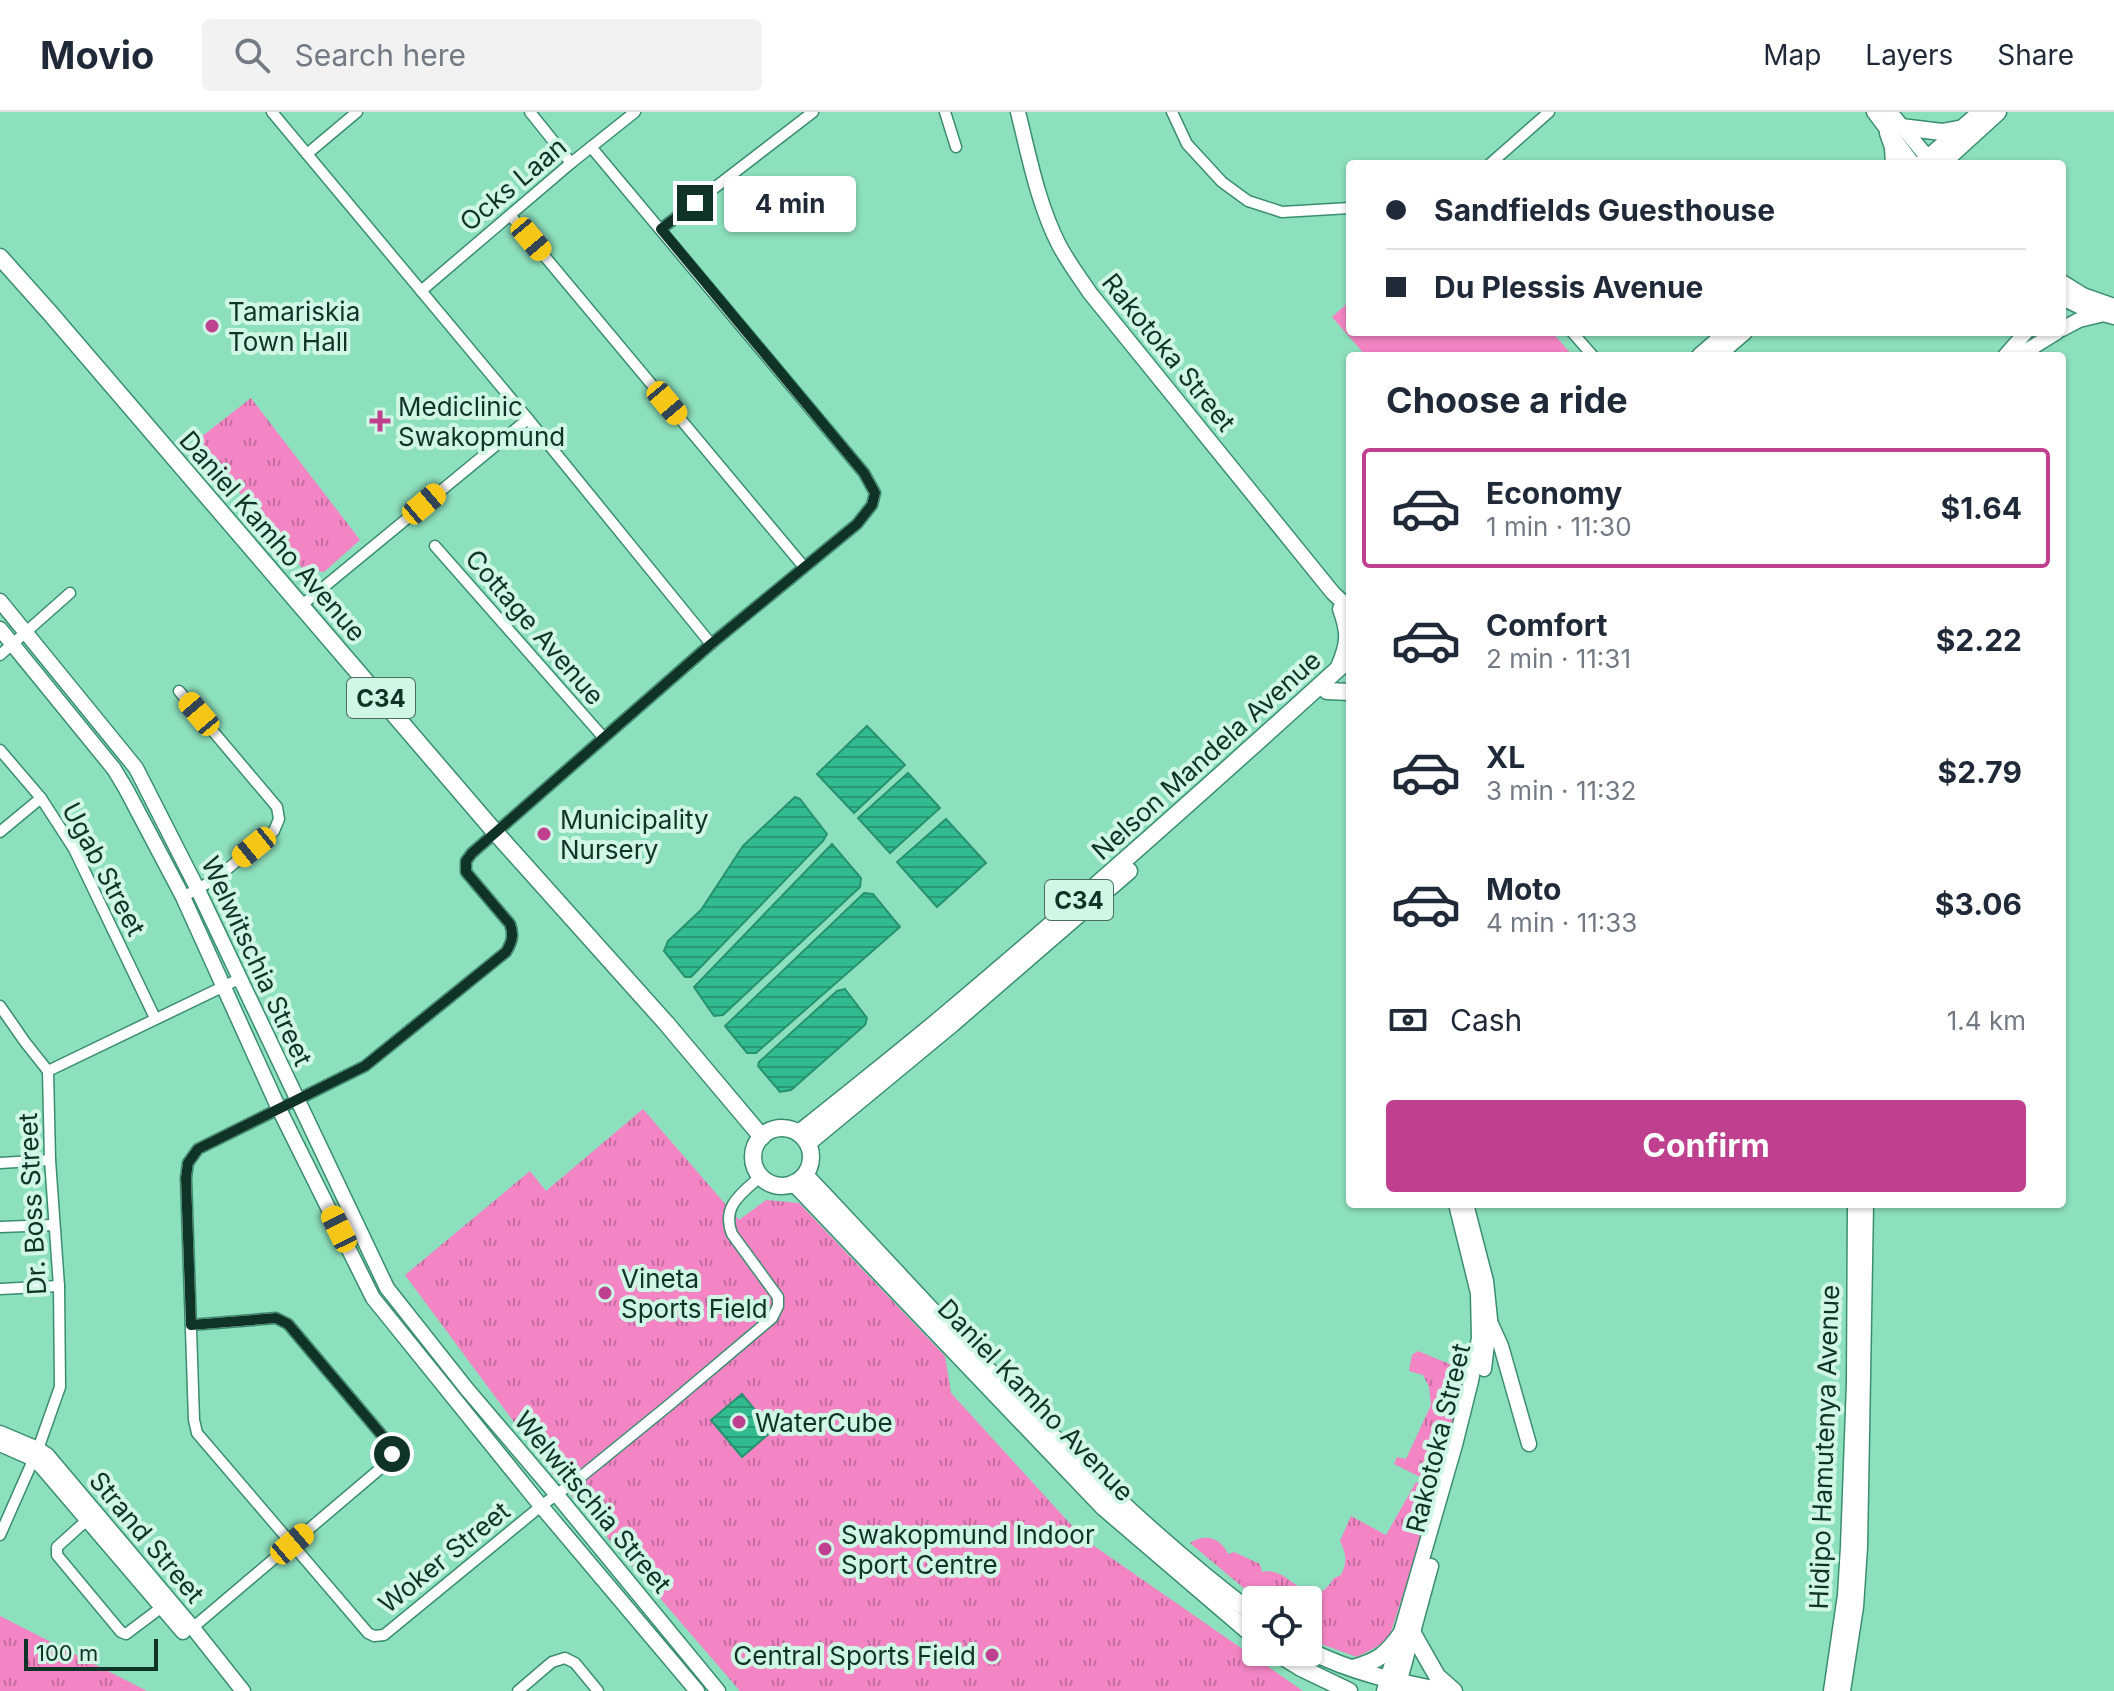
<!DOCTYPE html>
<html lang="en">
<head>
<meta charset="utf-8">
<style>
	:root { --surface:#fff; --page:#f2f2f3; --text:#1f2937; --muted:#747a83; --line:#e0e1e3; --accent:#be408e }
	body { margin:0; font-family:Inter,sans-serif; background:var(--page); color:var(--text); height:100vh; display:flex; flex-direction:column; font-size:30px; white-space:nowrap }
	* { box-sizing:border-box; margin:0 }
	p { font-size:26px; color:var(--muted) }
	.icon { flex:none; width:44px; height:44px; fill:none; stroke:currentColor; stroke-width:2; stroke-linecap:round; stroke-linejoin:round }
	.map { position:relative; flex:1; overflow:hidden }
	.drawer { position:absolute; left:1346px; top:240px; width:720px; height:856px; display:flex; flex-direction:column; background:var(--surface); border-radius:8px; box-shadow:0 2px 6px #0004 }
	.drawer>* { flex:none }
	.banner { position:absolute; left:1346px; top:48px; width:720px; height:176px; border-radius:8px; box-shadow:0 2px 6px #0004; display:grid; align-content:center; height:176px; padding:0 40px; background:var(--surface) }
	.controls { position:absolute; left:1242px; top:1474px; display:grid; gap:16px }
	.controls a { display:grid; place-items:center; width:80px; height:80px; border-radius:8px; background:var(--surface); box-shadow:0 2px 6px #0004; font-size:40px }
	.scale { position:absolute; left:24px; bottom:20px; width:134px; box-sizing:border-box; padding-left:8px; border:4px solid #103327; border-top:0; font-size:22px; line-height:28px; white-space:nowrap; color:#103327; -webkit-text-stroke:6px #d0f7e5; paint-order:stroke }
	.end { position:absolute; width:36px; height:36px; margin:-18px; border:10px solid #103327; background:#fff; box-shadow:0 0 0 4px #fff }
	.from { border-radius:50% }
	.bubble { position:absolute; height:56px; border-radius:8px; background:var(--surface); box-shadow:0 2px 6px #0004; font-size:26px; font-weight:700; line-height:56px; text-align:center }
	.car { position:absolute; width:24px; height:48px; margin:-24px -12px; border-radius:10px; box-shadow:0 0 6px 2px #0007; background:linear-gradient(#f5c518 24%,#345 0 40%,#f5c518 0 76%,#345 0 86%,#f5c518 0) }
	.banner b { display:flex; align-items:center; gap:28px; height:76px; font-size:30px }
	.banner b+b { border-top:2px solid var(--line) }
	.banner i { width:20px; height:20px; background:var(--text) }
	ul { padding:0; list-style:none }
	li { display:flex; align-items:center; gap:24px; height:120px; margin:0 16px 12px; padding:0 24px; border:4px solid transparent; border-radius:8px }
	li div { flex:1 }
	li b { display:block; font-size:30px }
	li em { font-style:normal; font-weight:700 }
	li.selected { border-color:var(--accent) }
	li>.icon { width:72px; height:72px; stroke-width:1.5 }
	h2 { padding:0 40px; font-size:36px; line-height:96px }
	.pay { display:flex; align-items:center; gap:20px; height:88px; padding:0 40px; font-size:30px }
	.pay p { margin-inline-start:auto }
	.button { display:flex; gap:16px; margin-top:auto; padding:16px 40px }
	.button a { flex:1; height:92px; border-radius:8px; background:var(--accent); color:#fff; font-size:32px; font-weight:700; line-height:92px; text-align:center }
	header { display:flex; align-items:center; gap:48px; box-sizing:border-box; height:112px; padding:0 40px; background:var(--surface); border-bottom:2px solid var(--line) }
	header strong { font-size:38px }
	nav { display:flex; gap:44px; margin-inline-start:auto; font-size:28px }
	.search { width:560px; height:72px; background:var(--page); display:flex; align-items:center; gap:20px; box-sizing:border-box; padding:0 28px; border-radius:8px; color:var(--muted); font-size:30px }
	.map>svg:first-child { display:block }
</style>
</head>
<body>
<header>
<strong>Movio</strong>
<div class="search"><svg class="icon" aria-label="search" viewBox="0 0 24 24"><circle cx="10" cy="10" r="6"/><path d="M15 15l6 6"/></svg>Search here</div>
<nav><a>Map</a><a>Layers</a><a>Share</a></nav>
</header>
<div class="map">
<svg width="2114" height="1579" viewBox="0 0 2114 1579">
	<defs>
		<pattern id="park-tufts" width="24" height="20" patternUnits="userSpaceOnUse" patternTransform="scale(2)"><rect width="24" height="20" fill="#f385c4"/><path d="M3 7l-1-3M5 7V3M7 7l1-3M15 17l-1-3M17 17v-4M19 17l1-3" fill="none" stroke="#c36d9f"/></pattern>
		<pattern id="water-rules" width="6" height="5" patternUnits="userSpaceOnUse" patternTransform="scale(2)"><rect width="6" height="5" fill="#31bb8e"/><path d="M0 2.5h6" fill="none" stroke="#289974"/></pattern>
	</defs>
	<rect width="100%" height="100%" fill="#8de0be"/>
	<path fill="#f385c4" d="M1350,189V220H1552L1573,244H1366L1332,205Z"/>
	<g fill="url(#park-tufts)">
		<path d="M251,286L360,428L324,460L303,457L196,329Z"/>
		<path d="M643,997L739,1108L766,1088L799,1091L945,1244L951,1281L1084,1427L1303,1579H740L551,1360L405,1163L530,1059L546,1079Z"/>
		<path d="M1418,1239L1464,1258L1462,1289L1438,1374L1394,1352L1397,1345L1406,1347L1431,1293L1429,1275L1423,1263L1409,1259L1412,1243Z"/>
		<path d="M1416,1370L1435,1377L1415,1446L1388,1529L1357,1545L1315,1530L1308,1525V1488H1258L1190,1431C1205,1421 1221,1426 1228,1442L1234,1440L1260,1452L1262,1460C1291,1452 1309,1507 1334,1466L1341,1463C1348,1449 1346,1442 1340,1429L1351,1404L1386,1423Z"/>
		<path d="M0,1504L147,1579H0Z"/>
	</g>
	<g fill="url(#water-rules)" stroke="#27926f" stroke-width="2">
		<path d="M867,614L905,653L854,701L817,662Z"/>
		<path d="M908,661L940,696L890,741L858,706Z"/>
		<path d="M795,685L800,687L827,722L823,729L691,865H685L664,839L668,829L701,798L743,734Z"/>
		<path d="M946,707L986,751L937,795L897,750Z"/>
		<path d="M832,732L861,766L860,775L723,903L714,904L694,875Z"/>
		<path d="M864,781L873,782L900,815L756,941H747L725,914Z"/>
		<path d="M845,877L867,906L865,913L791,978L780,980L758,954L759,950L837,879Z"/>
		<path d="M742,1282L772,1319L742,1345L711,1308Z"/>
	</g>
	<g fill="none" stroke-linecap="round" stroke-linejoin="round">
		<g stroke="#3a8e6f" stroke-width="13">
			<g id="street">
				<path d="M272,0L528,307L711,532"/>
				<path d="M530,0L571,51"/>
				<path d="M945,0L956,35"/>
				<path d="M1172,0L1187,32L1222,70L1248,89L1282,100L1350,96"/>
				<path d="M591,35L864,361L875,381L872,393L857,412L711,532L472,741L466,749V760L510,812C514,823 512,830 506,840L365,954L198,1037L188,1051L186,1066L194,1308L197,1321L368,1521L374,1524L384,1523L541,1394L583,1363L669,1293L772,1206L778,1194V1185L732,1122C721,1094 742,1081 761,1064"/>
				<path d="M307,42L357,0"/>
				<path d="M1490,52L1549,0"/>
				<path d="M511,104L804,455"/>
				<path d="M661,117L813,0"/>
				<path d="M421,179L571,51L635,0"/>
				<path d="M1572,220L1593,244"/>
				<path d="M435,434L603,625"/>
				<path d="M302,493L528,307"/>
				<path d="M0,543L70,481"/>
				<path d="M179,579L277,695L279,707L274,719L215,767L183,785"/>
				<path d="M0,638L41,686L74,737L155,906"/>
				<path d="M0,720L41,686"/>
				<path d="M0,894L25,930L48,959"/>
				<path d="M48,959L239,867"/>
				<path d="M0,1051L50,1048"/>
				<path d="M0,1115L54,1113"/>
				<path d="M0,1177L59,1174"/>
				<path d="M87,1408L57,1435V1443L121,1520L126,1522L162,1495"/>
				<path d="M0,1423L38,1337L60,1275L59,1174L50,1048L48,959"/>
				<path d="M190,1518L388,1350L392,1342L391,1334L288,1212L276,1206L191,1213"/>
				<path d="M518,1579L552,1550L565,1546L575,1551L598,1579"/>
			</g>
		</g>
		<g stroke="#3a8e6f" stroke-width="17">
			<g id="secondary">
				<path d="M1018,0C1029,44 1038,92 1059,133C1068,150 1080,166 1090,181L1333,481L1350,497"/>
				<path d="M1874,0L1913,52"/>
				<path d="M1890,0L1933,52"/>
				<path d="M2062,170L2083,183L2114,194"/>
				<path d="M2062,186L2085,197L2114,205"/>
				<path d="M2062,217L2079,208L2100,203"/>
				<path d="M2020,243L2057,220"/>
				<path d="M2005,244L2026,220"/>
				<path d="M0,489L136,656L197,776L387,1176L466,1276L557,1383L718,1579"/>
				<path d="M0,517L114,657L126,677L183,785L279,997L373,1186L541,1394L697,1579"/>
				<path d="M1466,1092L1486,1169L1490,1207L1484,1257"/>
				<path d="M1491,1212L1501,1234L1529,1332"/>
				<path d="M0,1321L38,1337L47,1343L193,1516L243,1579"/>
				<path d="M0,1332L34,1347L42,1355L183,1520"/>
				<path d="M1384,1579L1455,1333L1471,1269L1479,1226L1478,1181L1456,1092"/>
				<path d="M1397,1579L1431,1454"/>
				<path d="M1831,1579L1845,1483L1848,1435L1854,1271L1855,1092"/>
				<path d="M1843,1579L1856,1495L1860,1435L1866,1092"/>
			</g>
		</g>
		<g stroke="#3a8e6f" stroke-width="19">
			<g id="primary">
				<path d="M1901,15L1942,20L1958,17"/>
				<path d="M1888,21L1893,35L1894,52"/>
				<path d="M1921,52L1981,0"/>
				<path d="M1941,52L1998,0"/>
				<path d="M0,145L50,201L495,720L666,911L762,1025"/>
				<path d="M1700,244L1723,224"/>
				<path d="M1716,244L1744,220"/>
				<path d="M1339,555C1349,532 1350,521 1341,497"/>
				<path d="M1327,579L1350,580"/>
				<circle cx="782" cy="1045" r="29"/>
				<path d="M799,1021C848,982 897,943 945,903C1083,787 1217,667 1350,546"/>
				<path d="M808,1031L952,912L1129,759"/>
				<path d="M805,1063C950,1215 1087,1377 1256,1504"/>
				<path d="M794,1071L1103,1395L1256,1526"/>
				<path d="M1412,1520L1437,1564L1454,1579"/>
				<path d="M1308,1538C1351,1560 1397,1570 1444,1579"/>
				<path d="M1275,1540L1301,1556L1349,1579"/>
				<path d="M1353,1556C1378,1549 1386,1543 1401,1522"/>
			</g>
		</g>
		<use href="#street" stroke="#fff" stroke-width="10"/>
		<use href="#secondary" stroke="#fff" stroke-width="14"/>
		<use href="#primary" stroke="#fff" stroke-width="16"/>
	</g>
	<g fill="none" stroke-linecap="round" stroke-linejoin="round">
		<path stroke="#103327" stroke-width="10" d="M392,1342L391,1334L288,1212L276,1206L191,1213L186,1066L188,1051L198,1037L365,954L506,840C512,830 514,823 510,812L466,760V749L472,741L711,532L857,412L872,393L875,381L864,361L661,117L695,91"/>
	</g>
	<g fill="#be408e" stroke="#d0f7e5" stroke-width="3">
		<circle cx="212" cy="214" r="8"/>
		<path d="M376 297h8v8h8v8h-8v8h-8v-8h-8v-8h8z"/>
		<circle cx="544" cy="722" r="8"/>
		<circle cx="605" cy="1181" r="8"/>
		<circle cx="739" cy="1310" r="8"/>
		<circle cx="825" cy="1437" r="8"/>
		<circle cx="992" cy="1543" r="8"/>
	</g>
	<g text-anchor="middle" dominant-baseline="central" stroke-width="8" stroke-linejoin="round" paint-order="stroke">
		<g fill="#d0f7e5" stroke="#4a6e60" stroke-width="2">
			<rect x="347" y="566" width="68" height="40" rx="6"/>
			<rect x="1045" y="768" width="68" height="40" rx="6"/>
		</g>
		<g font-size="24" font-weight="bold" fill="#103327">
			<text x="381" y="586">C34</text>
			<text x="1079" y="788">C34</text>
		</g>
		<g font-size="26" fill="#103327" stroke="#d0f7e5">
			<text transform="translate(513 72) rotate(-40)">Ocks Laan</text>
			<text transform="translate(1169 240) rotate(51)">Rakotoka Street</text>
			<text transform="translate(273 424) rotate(49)">Daniel Kamho Avenue</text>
			<text transform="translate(535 515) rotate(49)">Cottage Avenue</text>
			<text transform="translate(1206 643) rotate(-42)">Nelson Mandela Avenue</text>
			<text transform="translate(104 757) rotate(62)">Ugab Street</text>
			<text transform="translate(257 849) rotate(65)">Welwitschia Street</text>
			<text transform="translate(32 1092) rotate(-93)">Dr. Boss Street</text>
			<text transform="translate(1036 1288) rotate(46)">Daniel Kamho Avenue</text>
			<text transform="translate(1438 1326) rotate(-76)">Rakotoka Street</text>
			<text transform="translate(1824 1335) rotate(-88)">Hidipo Hamutenya Avenue</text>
			<text transform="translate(593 1390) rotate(50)">Welwitschia Street</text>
			<text transform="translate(147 1425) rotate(50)">Strand Street</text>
			<text transform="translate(444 1445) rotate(-39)">Woker Street</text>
		</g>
		<g font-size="26" fill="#103327" stroke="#d0f7e5" text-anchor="start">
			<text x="228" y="199">Tamariskia<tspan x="228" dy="30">Town Hall</tspan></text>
			<text x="398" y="294">Mediclinic<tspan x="398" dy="30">Swakopmund</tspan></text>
			<text x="560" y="707">Municipality<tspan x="560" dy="30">Nursery</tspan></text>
			<text x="621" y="1166">Vineta<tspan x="621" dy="30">Sports Field</tspan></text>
			<text x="755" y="1310">WaterCube</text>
			<text x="841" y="1422">Swakopmund Indoor<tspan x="841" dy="30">Sport Centre</tspan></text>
			<text x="976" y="1543" text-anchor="end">Central Sports Field</text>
		</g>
	</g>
</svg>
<div class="controls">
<a><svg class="icon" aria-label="locate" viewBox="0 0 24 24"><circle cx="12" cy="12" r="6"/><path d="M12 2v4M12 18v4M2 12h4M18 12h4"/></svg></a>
</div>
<div class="scale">100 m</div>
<i class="end from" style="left:392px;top:1342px"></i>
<i class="end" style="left:695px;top:91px"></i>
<div class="bubble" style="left:724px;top:64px;width:132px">4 min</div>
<i class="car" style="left:531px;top:127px;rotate:140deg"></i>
<i class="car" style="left:667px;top:291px;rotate:140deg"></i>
<i class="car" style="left:424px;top:392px;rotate:50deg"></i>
<i class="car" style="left:199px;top:602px;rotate:320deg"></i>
<i class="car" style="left:254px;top:735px;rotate:231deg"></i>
<i class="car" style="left:339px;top:1117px;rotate:334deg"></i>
<i class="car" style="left:292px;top:1432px;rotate:50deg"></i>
<div class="banner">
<b><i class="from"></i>Sandfields Guesthouse</b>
<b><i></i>Du Plessis Avenue</b>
</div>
<section class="drawer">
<h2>Choose a ride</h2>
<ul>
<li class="selected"><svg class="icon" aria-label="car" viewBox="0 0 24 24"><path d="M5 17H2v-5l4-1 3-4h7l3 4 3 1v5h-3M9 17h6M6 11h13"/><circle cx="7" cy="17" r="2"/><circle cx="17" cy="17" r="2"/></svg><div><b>Economy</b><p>1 min · 11:30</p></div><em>$1.64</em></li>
<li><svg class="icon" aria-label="car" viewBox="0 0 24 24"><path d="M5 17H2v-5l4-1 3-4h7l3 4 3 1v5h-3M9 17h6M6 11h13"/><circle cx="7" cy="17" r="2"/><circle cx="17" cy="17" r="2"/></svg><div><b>Comfort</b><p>2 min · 11:31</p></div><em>$2.22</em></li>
<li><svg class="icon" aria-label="car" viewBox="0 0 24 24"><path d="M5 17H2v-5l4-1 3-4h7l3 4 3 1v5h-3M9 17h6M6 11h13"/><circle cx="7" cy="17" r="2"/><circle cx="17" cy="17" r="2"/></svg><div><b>XL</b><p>3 min · 11:32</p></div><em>$2.79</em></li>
<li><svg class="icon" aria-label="car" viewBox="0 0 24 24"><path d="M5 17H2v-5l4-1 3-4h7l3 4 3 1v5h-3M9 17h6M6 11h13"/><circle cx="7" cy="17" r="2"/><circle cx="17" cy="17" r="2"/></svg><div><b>Moto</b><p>4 min · 11:33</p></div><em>$3.06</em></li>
</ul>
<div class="pay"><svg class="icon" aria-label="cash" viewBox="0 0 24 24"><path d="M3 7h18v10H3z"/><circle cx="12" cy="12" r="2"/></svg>Cash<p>1.4 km</p></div>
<div class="button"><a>Confirm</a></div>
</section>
</div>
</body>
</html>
